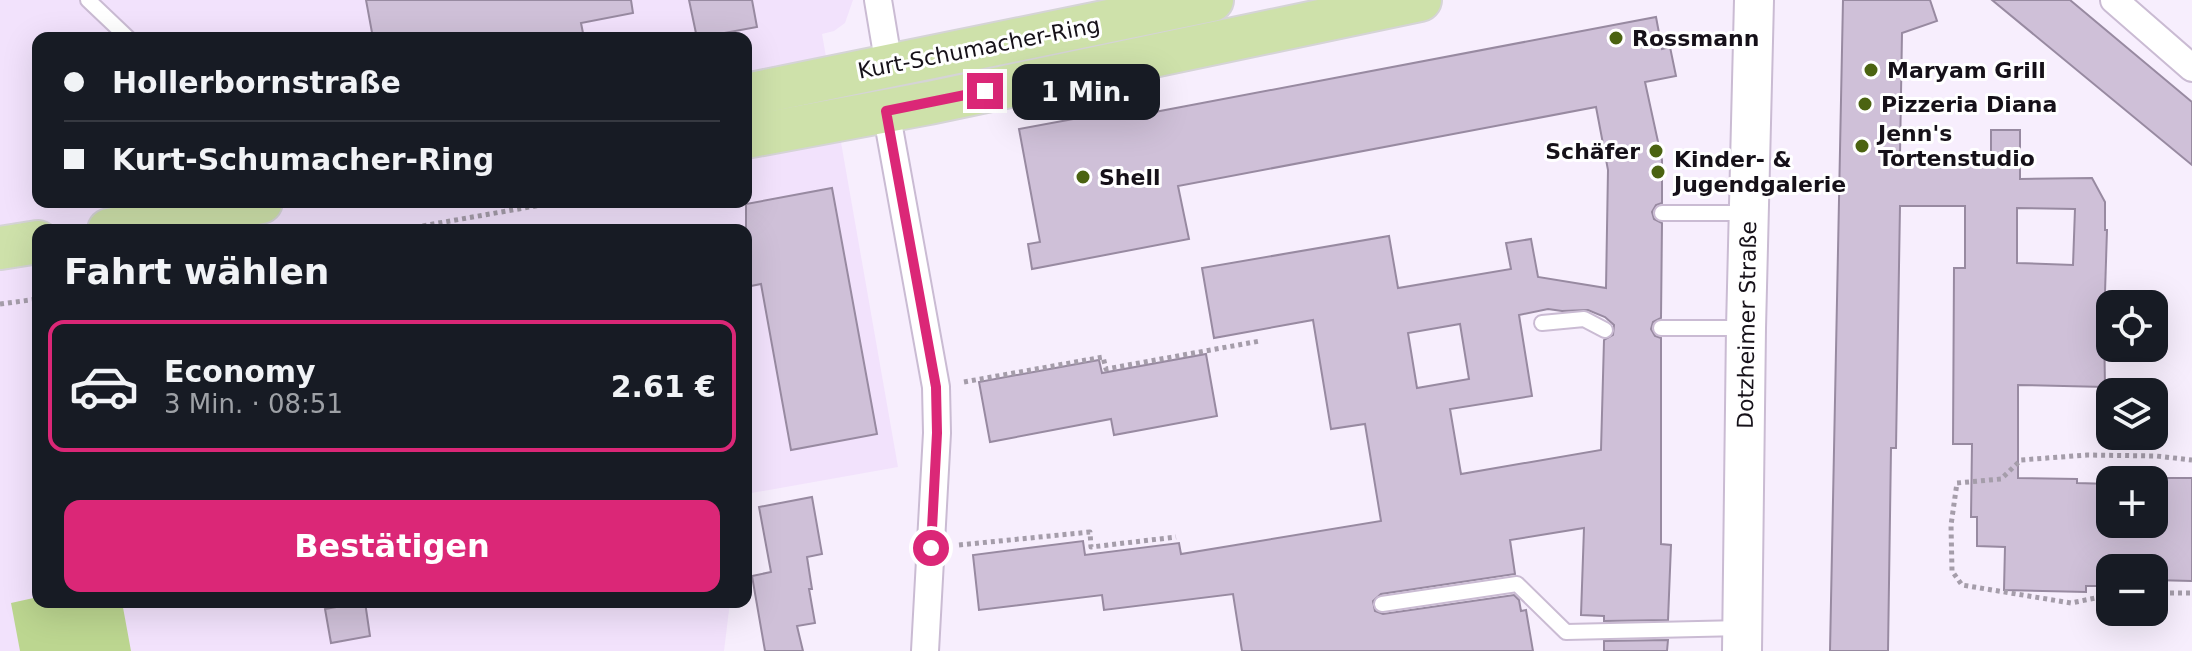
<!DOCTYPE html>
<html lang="de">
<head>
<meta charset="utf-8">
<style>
	:root { --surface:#171b24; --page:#242831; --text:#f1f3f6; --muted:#9ea1a6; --line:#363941; --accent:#db2777 }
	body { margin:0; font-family:"DejaVu Sans",sans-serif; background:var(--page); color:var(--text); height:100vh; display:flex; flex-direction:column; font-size:30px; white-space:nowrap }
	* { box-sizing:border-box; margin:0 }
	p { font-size:26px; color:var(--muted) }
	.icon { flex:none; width:44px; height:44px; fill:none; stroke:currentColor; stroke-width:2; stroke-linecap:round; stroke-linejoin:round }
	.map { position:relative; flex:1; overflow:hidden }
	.details { position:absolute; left:32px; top:224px; width:720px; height:384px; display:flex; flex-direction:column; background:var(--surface); border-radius:16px; box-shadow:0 8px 32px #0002 }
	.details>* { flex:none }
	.top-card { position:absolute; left:32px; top:32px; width:720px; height:176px; border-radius:16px; box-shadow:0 8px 32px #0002; display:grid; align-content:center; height:176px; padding:0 32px; background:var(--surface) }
	.tools { position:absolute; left:2096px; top:290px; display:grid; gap:16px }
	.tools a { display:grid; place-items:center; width:72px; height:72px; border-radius:16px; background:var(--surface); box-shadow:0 8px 32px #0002; font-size:40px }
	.end { position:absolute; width:36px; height:36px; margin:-18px; border:10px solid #db2777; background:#fff; box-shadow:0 0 0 4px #fff }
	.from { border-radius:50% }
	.bubble { position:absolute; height:56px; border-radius:16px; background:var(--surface); box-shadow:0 8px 32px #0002; font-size:26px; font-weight:700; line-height:56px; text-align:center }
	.top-card b { display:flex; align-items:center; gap:28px; height:76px; font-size:30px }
	.top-card b+b { border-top:2px solid var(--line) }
	.top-card i { width:20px; height:20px; background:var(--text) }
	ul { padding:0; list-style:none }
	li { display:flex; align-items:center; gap:24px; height:132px; margin:0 16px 12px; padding:0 16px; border:4px solid var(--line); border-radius:16px }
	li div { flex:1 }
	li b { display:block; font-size:30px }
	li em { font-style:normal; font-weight:700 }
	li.current { border-color:var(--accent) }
	li>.icon { width:72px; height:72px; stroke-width:1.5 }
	h2 { padding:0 32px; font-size:36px; line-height:96px }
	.cta { display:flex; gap:16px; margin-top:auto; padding:16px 32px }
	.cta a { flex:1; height:92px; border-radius:16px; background:var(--accent); color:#fff; font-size:32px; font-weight:700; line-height:92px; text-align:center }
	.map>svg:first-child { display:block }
</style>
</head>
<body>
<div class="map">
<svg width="2192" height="651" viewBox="0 0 2192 651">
	<rect width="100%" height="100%" fill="#f7eefd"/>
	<path fill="#f2e2fc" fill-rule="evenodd" d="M0,0H853L845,23L834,31L822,34L898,467L746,494V230H38V602H730L724,651H0ZM38,38H746V202H38Z"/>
	<path fill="#bcd690" d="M38,597V602H122L131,651H20L11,603Z"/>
	<g fill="#cfc0d8" stroke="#988aa1" stroke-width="2" fill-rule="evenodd">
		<path d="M366,0H631L633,13L581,23L584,38H373Z"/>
		<path d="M689,0H752L757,27L697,38Z"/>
		<path d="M1843,0H1930L1937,21L1902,33L1900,155H1991V130H2020V179L2092,178L2105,202V230H2107L2104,324L2105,387L2018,385V478L2077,479V483L2110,484V524H2154V485H2159V478H2192V581L2154,580V568H2110V580H2098V586H2086V592L2004,590L2005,547L1977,546V517H1971L1972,444H1953L1954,268H1965V206H1900L1896,448H1891L1888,651H1830ZM2017,208L2075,209L2073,265L2017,263Z"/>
		<path d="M1992,0H2070L2192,102V165Z"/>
		<path d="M1656,17L1662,49L1670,47L1676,76L1645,82L1662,160V203L1656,205L1652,212L1654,219L1662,223L1661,318L1653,322L1651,329L1655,336L1661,338V544L1671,545L1668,620L1604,621V616L1581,615L1584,528L1510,540L1515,574L1381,594L1373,601L1375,611L1383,614L1514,595L1519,600L1521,611L1526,610L1533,651H1242L1233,594L1104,610L1102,595L979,610L973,555L1083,541L1085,555L1179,543L1181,554L1381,521L1365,424L1331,429L1313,320L1214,338L1202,268L1389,236L1398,288L1511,269L1506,243L1531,239L1538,277L1606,288L1608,170L1596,107L1178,186L1189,239L1032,269L1028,244L1040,242L1019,129L1122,110L1123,118ZM1548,309L1562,311L1588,310L1605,317L1614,325L1613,335L1604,340L1601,450L1461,474L1450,409L1532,396L1519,315ZM1460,324L1469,379L1417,388L1408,333Z"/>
		<path d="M832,188L877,434L791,450L761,284L746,287V204Z"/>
		<path d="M1206,354L1217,416L1114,435L1111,419L990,442L979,382L1099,360L1102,373Z"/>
		<path d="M812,497L822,554L807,557L812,589H809L815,623L797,626L803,651H765L752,576L771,572L759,507Z"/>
		<path d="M365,602L370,636L331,643L325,609Z"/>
		<path d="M1668,640L1667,651H1604V641Z"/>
	</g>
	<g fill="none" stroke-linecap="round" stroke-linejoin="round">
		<g stroke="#cabbd3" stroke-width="18">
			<g id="service">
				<path d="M88,0L128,38"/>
				<path d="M1662,213H1749"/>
				<path d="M1542,323L1584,319L1605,330"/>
				<path d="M1661,328H1746"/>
				<path d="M1382,604L1517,584L1566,632L1742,628"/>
			</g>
		</g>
		<g stroke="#cabbd3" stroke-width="30">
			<g id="minor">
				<path d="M878,0L889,66"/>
				<path d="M2114,0L2192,68"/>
				<path d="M886,111L936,387L937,433L925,651"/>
			</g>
		</g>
		<g stroke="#cabbd3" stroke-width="42">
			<path id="secondary" d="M1742,651L1746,328L1754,0"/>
		</g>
		<g stroke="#d5d4d6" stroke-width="46">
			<g id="primary">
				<path d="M746,95L1212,0"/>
				<path d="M746,137L929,103L1420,0"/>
				<path d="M109,230L261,202"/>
				<path d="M0,248L38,242"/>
			</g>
		</g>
		<g stroke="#a59daa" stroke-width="5" stroke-dasharray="4 4" stroke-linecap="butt">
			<path d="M399,230L558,202"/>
			<path d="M0,304L38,299"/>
			<path d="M964,382L1103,357L1106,369L1260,341"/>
			<path d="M959,545L1090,532L1091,547L1176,537"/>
			<path d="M2154,593H2192"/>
			<path d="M2110,595L2071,603L1962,585L1952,571L1951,525L1957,483L2001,479L2021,460L2087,455L2156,456L2192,460"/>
		</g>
		<use href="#service" stroke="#fff" stroke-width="14"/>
		<use href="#minor" stroke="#fff" stroke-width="26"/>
		<use href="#secondary" stroke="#fff" stroke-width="38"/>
		<use href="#primary" stroke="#cee1aa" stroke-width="42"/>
	</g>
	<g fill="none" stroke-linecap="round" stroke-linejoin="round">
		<path stroke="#db2777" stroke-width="10" d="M931,548L937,433L936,387L886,111L985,91"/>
	</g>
	<g fill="#4b6311" stroke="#fff" stroke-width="3">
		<circle cx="1616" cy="38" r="8"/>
		<circle cx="1871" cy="70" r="8"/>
		<circle cx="1865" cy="104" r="8"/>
		<circle cx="1862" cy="146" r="8"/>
		<circle cx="1656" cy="151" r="8"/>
		<circle cx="1658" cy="172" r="8"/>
		<circle cx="1083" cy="177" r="8"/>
	</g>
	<g text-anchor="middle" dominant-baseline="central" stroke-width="6" stroke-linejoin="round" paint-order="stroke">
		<g font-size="22" font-weight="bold" fill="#161119" stroke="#fff" text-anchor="start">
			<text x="1632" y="38">Rossmann</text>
			<text x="1887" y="70">Maryam Grill</text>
			<text x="1881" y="104">Pizzeria Diana</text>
			<text x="1878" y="133">Jenn's<tspan x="1878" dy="25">Tortenstudio</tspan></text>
			<text x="1640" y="151" text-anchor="end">Schäfer</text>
			<text x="1674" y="159">Kinder- &amp;<tspan x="1674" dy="25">Jugendgalerie</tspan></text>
			<text x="1099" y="177">Shell</text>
		</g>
		<g font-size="22" fill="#161119" stroke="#fff">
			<text transform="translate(979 48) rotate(-11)">Kurt-Schumacher-Ring</text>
			<text transform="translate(1747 325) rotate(-89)">Dotzheimer Straße</text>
		</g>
	</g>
</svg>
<div class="tools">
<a><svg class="icon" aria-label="locate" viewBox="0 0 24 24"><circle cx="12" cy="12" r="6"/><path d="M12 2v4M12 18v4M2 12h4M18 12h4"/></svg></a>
<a><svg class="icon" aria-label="layers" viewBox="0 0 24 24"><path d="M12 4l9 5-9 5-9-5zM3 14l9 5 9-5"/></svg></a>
<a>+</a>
<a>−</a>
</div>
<i class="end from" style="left:931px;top:548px"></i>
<i class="end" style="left:985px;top:91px"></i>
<div class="bubble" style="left:1012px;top:64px;width:148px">1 Min.</div>
<div class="top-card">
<b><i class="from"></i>Hollerbornstraße</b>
<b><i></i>Kurt-Schumacher-Ring</b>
</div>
<section class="details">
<h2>Fahrt wählen</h2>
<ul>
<li class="current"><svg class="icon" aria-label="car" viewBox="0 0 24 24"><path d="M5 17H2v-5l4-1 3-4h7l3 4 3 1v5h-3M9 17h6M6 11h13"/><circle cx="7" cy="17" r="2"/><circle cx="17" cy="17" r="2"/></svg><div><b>Economy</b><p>3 Min. · 08:51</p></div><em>2.61 €</em></li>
</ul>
<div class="cta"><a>Bestätigen</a></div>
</section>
</div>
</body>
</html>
